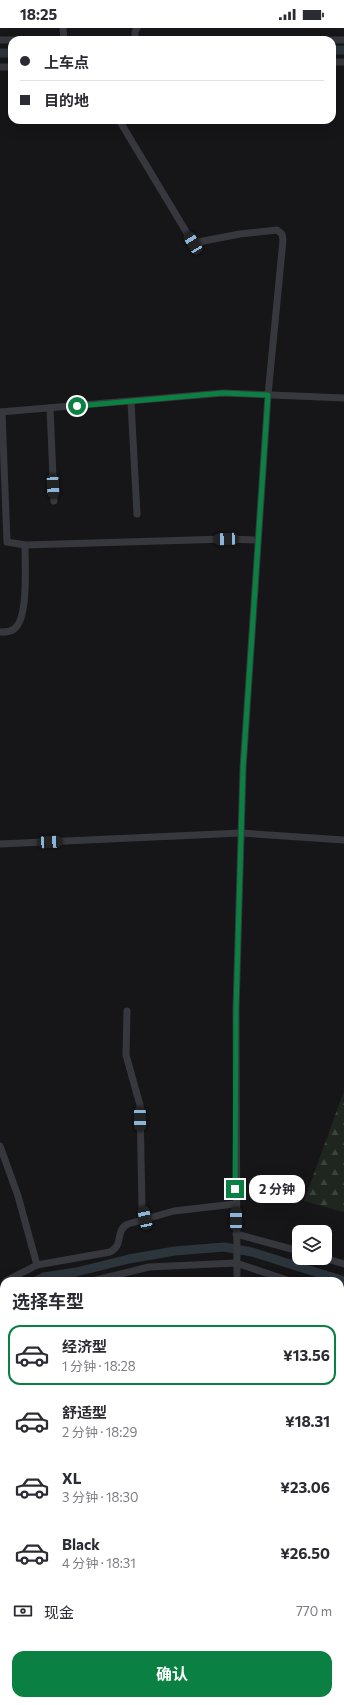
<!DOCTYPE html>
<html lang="zh">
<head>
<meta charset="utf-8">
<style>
	:root { --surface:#fff; --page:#f2f2f3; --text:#2b2b33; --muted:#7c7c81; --line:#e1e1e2; --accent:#0b8043 }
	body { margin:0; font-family:Commissioner,"Noto Sans SC",sans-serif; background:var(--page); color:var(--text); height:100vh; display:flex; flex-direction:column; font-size:15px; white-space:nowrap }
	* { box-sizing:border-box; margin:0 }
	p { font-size:13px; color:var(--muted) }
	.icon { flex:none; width:22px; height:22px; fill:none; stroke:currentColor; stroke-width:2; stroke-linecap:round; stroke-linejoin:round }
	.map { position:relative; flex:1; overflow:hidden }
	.details { position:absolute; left:0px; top:1249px; width:344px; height:428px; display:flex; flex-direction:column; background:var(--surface); border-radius:12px 12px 0 0; box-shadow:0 4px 16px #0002 }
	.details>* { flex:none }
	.top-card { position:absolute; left:8px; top:8px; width:328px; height:88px; border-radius:12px; box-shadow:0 4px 16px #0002; display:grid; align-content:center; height:88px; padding:0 12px; background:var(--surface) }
	.controls { position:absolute; left:292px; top:1197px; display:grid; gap:8px }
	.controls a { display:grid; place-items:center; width:40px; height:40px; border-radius:8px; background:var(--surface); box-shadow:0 4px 16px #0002; font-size:20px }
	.end { position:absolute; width:18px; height:18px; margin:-9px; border:5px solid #0b8043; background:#fff; box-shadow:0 0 0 2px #fff }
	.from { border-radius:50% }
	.bubble { position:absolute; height:28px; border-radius:12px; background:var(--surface); box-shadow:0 4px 16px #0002; font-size:13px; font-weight:700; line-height:28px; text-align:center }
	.car { position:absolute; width:12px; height:24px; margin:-12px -6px; border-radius:5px; box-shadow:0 0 3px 1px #0007; background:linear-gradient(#222 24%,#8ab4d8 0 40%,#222 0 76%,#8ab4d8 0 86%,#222 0) }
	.top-card b { display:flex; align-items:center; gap:14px; height:38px; font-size:15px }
	.top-card b+b { border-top:1px solid var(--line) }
	.top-card i { width:10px; height:10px; background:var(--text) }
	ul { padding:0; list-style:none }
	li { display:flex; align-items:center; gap:12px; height:60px; margin:0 8px 6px; padding:0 4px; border:2px solid transparent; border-radius:12px }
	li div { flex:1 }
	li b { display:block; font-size:15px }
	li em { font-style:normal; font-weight:700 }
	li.active { border-color:var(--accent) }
	li>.icon { width:36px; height:36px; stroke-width:1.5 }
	h2 { padding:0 12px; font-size:18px; line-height:48px }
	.pay { display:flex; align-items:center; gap:10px; height:44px; padding:0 12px; font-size:15px }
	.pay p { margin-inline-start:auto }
	.action { display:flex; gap:8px; margin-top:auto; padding:8px 12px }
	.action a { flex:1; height:46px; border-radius:12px; background:var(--accent); color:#fff; font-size:16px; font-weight:700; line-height:46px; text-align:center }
	.status { display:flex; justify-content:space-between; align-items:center; height:28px; padding:0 20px; background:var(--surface); direction:ltr }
	.status svg { height:11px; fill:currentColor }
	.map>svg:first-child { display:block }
</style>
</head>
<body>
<div class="status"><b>18:25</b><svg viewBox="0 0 49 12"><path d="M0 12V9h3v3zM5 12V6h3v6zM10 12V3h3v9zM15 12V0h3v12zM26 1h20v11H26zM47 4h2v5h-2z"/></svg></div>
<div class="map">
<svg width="344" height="1677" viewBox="0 0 344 1677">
	<defs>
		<pattern id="forest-firs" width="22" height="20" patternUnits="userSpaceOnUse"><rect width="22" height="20" fill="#1e261f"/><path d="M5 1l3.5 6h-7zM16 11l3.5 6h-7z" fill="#3c433d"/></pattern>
	</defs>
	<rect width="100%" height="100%" fill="#161618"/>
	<path fill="url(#forest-firs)" d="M344,1063V1184L304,1173Z"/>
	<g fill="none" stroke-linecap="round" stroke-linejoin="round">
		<g stroke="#2c353c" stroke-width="9">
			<path d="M332,22H344"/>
			<path d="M0,25H12"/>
			<path d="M36,1253L44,1249L76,1244L129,1231L175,1223L224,1219L252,1224L344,1253"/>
			<path d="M0,1266L4,1265"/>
		</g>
		<g stroke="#37383d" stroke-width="7">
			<path d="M63,0L64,12"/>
			<path d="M135,11V4L137,0"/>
			<path d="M0,12H344"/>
			<path d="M332,34H344"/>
			<path d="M0,39H12"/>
			<path d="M119,92L193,215L240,206L277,202L282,206L283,212L268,367L243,740L236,981L237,1253"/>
			<path d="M131,374L137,486"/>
			<path d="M50,380L54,473"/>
			<path d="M0,384L223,365L344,370"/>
			<path d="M2,384L7,514L25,517L226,511L258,512"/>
			<path d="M0,604C6,604 13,604 17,598C28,584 25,536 25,517"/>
			<path d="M0,816L241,805L344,812"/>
			<path d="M127,983L126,1027L140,1077L142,1179L145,1190"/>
			<path d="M0,1118L18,1168L37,1237"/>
			<path d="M236,1206L299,1223"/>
			<path d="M324,1230L344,1236"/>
			<path d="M6,1253L37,1237L110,1224C125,1216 114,1203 128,1196L174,1183L235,1176"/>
			<path d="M92,1253L149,1239L236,1235L290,1253"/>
			<path d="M340,1269L344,1270"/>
			<path d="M0,1279L4,1278"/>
			<path d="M129,1677L131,1673"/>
		</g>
	</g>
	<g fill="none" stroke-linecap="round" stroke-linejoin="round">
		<path stroke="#0b8043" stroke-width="5" d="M77,378L223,365L268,367L243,740L236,981L235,1161"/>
	</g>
</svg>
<div class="controls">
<a><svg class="icon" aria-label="layers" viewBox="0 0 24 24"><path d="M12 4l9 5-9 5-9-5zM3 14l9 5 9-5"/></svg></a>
</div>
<i class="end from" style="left:77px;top:378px"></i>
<i class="end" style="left:235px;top:1161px"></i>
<div class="bubble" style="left:249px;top:1147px;width:56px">2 分钟</div>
<i class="car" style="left:193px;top:215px;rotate:329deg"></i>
<i class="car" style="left:53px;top:458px;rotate:177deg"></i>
<i class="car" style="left:226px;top:511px;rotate:268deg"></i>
<i class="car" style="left:50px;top:814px;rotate:87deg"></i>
<i class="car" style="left:140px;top:1091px;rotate:179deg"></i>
<i class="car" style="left:145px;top:1190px;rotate:348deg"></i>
<i class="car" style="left:236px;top:1191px;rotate:0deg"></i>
<div class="top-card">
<b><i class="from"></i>上车点</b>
<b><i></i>目的地</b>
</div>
<section class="details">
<h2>选择车型</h2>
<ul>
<li class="active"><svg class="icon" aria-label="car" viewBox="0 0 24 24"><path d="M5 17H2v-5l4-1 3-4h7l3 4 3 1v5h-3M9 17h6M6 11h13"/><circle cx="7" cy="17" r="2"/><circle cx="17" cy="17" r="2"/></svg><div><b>经济型</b><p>1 分钟 · 18:28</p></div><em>¥13.56</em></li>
<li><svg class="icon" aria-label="car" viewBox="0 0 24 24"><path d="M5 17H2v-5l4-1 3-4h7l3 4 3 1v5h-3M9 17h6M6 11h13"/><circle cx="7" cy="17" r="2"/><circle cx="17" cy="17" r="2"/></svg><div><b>舒适型</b><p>2 分钟 · 18:29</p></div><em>¥18.31</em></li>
<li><svg class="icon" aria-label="car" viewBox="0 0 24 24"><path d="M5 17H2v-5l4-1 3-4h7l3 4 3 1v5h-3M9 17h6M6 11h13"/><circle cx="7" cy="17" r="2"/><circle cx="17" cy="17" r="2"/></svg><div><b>XL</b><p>3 分钟 · 18:30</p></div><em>¥23.06</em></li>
<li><svg class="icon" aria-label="car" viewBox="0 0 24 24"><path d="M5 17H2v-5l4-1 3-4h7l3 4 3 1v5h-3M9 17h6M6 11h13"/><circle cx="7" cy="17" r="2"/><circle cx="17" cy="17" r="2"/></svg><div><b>Black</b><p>4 分钟 · 18:31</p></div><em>¥26.50</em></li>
</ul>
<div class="pay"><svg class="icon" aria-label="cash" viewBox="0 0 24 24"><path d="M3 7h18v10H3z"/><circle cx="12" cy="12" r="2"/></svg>现金<p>770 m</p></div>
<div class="action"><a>确认</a></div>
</section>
</div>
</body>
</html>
